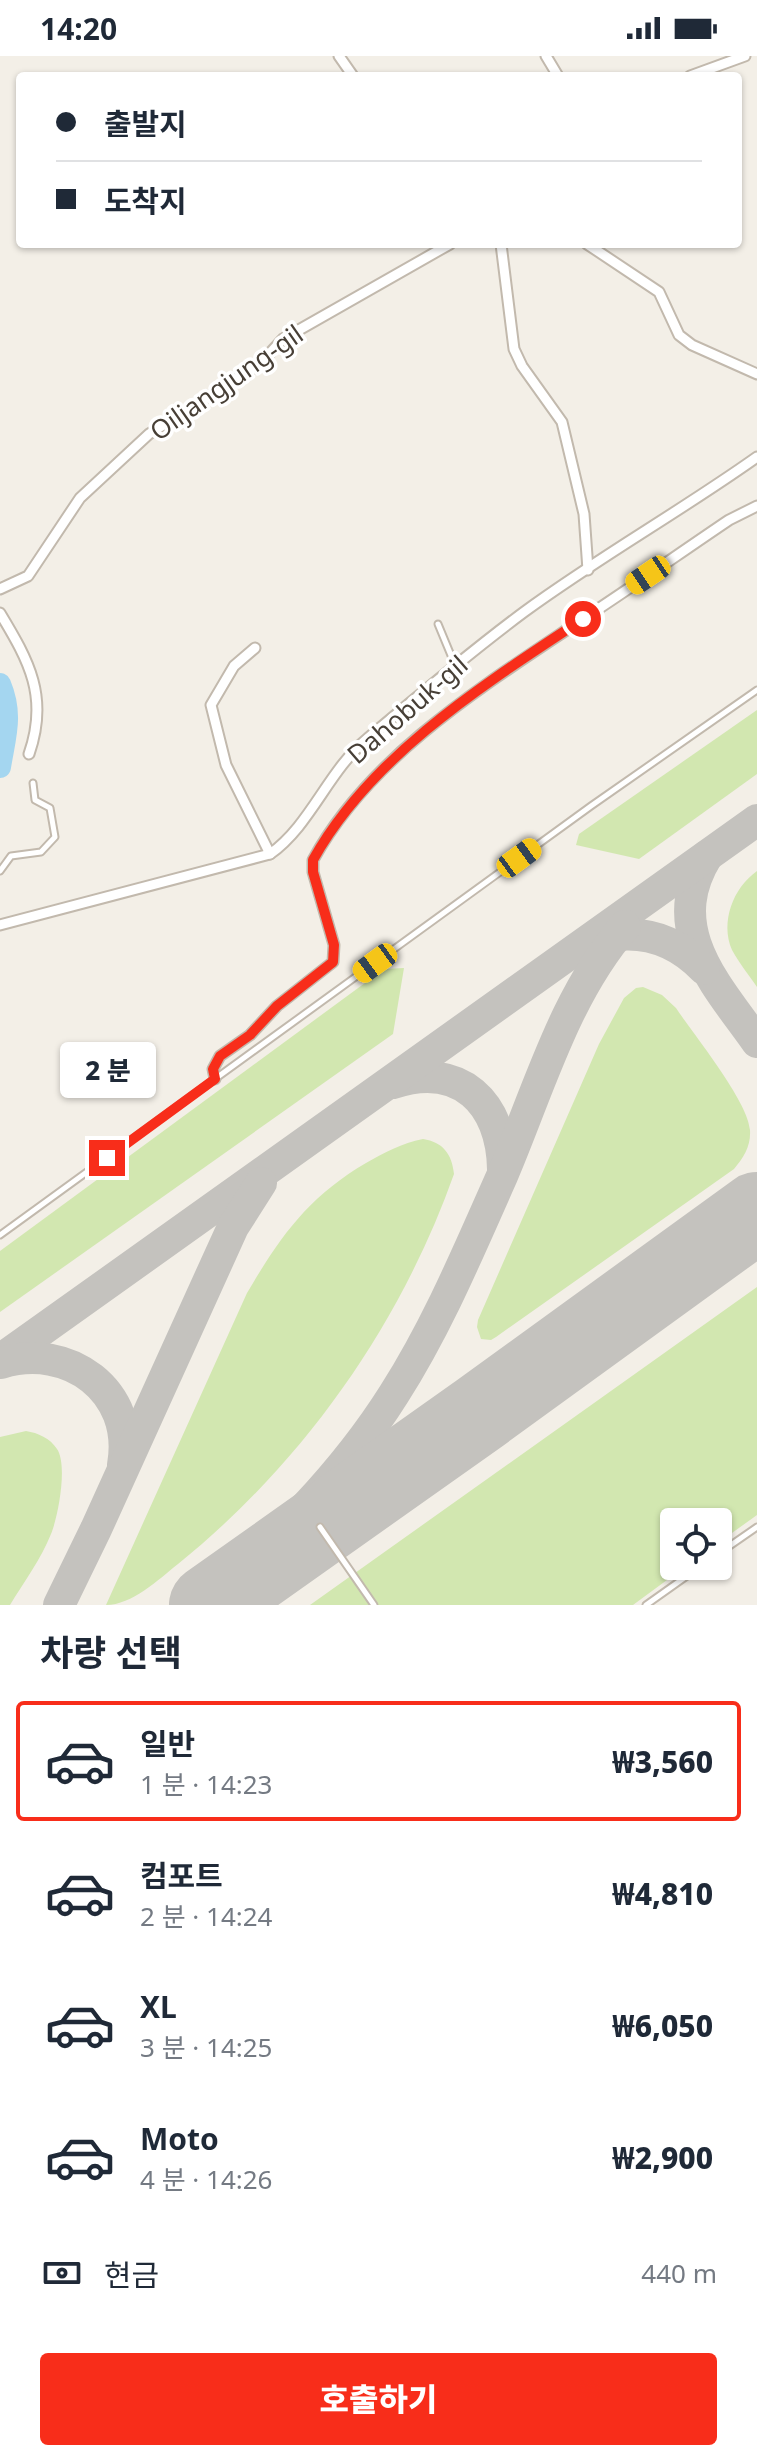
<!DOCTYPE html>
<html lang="ko">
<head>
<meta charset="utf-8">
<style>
	:root { --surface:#fff; --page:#f6f6f7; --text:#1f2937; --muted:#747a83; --line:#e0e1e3; --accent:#f82d1a }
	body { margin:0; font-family:"Noto Sans","Noto Sans KR",sans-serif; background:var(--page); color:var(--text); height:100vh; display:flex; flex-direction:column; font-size:30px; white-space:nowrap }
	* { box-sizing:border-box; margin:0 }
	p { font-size:26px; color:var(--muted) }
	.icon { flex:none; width:44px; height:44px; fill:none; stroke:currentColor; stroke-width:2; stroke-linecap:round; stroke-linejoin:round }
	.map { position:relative; height:1549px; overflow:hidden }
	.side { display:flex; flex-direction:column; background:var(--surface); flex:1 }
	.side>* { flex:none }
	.top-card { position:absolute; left:16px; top:16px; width:726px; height:176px; border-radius:8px; box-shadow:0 2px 6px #0004; display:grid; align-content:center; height:176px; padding:0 40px; background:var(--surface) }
	.tools { position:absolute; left:660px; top:1452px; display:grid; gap:16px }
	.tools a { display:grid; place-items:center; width:72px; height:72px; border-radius:8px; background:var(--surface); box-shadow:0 2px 6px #0004; font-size:40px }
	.end { position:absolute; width:36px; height:36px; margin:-18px; border:10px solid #f82d1a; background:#fff; box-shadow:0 0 0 4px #fff }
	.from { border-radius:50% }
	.bubble { position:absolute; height:56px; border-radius:8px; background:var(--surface); box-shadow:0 2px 6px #0004; font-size:26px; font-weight:800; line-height:56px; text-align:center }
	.car { position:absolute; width:24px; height:48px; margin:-24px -12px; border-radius:10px; box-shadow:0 0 6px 2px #0007; background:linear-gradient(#f5c518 24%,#345 0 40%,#f5c518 0 76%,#345 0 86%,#f5c518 0) }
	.top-card b { display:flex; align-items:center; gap:28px; height:76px; font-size:30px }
	.top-card b+b { border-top:2px solid var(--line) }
	.top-card i { width:20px; height:20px; background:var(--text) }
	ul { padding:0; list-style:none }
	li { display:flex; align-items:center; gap:24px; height:120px; margin:0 16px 12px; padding:0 24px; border:4px solid transparent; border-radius:8px }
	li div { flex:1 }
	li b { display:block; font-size:30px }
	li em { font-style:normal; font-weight:800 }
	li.current { border-color:var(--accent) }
	li>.icon { width:72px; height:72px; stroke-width:1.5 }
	h2 { padding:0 40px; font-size:36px; line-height:96px }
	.pay { display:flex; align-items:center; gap:20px; height:88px; padding:0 40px; font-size:30px }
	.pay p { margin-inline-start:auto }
	.action { display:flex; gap:16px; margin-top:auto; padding:16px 40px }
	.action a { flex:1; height:92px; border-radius:8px; background:var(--accent); color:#fff; font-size:32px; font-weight:800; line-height:92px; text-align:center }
	.status { display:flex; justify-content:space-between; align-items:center; height:56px; padding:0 40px; background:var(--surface); direction:ltr }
	.status svg { height:22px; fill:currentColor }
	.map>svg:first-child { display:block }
</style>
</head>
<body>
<div class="status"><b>14:20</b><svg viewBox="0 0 49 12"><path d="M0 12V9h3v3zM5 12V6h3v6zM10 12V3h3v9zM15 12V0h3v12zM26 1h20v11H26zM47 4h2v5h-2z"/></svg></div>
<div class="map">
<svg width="757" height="1549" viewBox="0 0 757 1549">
	<rect width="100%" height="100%" fill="#f3efe7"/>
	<g fill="#d2e7b0">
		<path d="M757,654V718L639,803L576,789L579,778Z"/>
		<path d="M757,815V931C749,919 739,907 732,894C720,866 733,832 757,815Z"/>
		<path d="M404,912L393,978L0,1256V1195L384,913Z"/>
		<path d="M643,931L662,939L676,952C694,979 748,1045 750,1074C751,1090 744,1101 734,1113L496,1281L491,1284L481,1283L477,1271L478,1264L599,988L624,942L636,932Z"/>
		<path d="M423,1083C443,1086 452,1098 454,1118C400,1270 303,1407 178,1508C158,1524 132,1549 106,1549L247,1237C280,1181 308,1141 366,1107C384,1097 402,1087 423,1083Z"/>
		<path d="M757,1231V1459L718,1487V1466H674V1510H686L633,1549H310Z"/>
		<path d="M26,1375C38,1377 50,1382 57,1393C68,1409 58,1461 51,1478C41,1503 24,1526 10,1549H0V1381Z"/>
	</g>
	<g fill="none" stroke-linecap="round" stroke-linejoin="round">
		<path stroke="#a4d6f0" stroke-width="22" d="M0,628C13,659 5,680 0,711"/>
		<g stroke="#c4c2be" stroke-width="32">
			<path d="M707,800C662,873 716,928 757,986"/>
			<path d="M605,881C644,873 677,885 704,913"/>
			<path d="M393,1027C460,1005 502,1047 503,1113"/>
			<path d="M0,1304L757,764"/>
			<path d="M1,1307C68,1286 136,1335 123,1409"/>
			<path d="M59,1549L96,1473L233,1171L261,1127"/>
			<path d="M203,1549C275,1486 343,1419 394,1338C438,1269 469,1194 502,1120C538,1036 564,940 625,870"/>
		</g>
		<path stroke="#c4c2be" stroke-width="80" d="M209,1549L480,1357L757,1156"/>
		<g stroke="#c2b9ad" stroke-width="9">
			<g id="lane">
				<path d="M438,568L455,609"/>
				<path d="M0,815L11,800L41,796L55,781L50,752L35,744L33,727"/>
				<path d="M0,1179L591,750L757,634"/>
				<path d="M320,1471L374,1549"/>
				<path d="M718,1498L757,1471"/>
				<path d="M646,1549L701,1510"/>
			</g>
		</g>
		<g stroke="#c2b9ad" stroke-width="13">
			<g id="street">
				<path d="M339,0L353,20"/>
				<path d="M546,0L558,20"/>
				<path d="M690,20L745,0"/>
				<path d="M501,188L514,293L522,310L562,366L584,458L588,514"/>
				<path d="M587,188L659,236L679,279L692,289L757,318"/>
				<path d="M0,533L28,520L80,442L149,378L259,309L283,283L450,188"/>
				<path d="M0,557C29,605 49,641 29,698"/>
				<path d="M255,592L234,610L211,649L226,709L270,798"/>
				<path d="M0,869L270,798C311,769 328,715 367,683C418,640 470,596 524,556C599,501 681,455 757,401"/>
				<path d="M215,1023L213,1013L220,1000L250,979L277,950L333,906L334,889L313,816V804C370,699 486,628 583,563C632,531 680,497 729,464L757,450"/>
			</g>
		</g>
		<use href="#lane" stroke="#fff" stroke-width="5"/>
		<use href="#street" stroke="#fff" stroke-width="9"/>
	</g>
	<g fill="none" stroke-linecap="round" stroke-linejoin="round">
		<path stroke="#f82d1a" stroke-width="10" d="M107,1102L215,1023L213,1013L220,1000L250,979L277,950L333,906L334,889L313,816V804C371,699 486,627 583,563"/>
	</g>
	<g text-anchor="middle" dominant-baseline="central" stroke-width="7" stroke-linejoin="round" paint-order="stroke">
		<g font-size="26" fill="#473f36" stroke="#fff">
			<text transform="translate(226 326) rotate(-35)">Oiljangjung-gil</text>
			<text transform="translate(407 653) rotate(-41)">Dahobuk-gil</text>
		</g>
	</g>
</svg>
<div class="tools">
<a><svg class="icon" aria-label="locate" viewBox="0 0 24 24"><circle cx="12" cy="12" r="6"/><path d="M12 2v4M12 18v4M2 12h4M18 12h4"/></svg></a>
</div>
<i class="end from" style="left:583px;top:563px"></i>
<i class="end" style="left:107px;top:1102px"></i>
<div class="bubble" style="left:60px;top:986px;width:96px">2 분</div>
<i class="car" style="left:648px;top:519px;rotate:236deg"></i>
<i class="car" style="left:519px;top:802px;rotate:54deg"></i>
<i class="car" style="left:375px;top:907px;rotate:234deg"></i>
<div class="top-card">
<b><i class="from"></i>출발지</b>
<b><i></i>도착지</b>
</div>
</div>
<section class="side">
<h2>차량 선택</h2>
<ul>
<li class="current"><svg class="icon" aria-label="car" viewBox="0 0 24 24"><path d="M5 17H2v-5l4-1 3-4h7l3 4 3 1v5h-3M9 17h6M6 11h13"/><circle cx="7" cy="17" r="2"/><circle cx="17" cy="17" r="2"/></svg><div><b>일반</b><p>1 분 · 14:23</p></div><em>₩3,560</em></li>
<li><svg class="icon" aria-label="car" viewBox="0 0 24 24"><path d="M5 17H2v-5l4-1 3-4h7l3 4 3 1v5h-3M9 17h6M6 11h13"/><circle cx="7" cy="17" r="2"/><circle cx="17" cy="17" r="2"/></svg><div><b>컴포트</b><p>2 분 · 14:24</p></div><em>₩4,810</em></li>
<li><svg class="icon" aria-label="car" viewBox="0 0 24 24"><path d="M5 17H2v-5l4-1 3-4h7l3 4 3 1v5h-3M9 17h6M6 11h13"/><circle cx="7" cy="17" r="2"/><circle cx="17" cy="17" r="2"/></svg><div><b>XL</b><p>3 분 · 14:25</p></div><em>₩6,050</em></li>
<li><svg class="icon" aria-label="car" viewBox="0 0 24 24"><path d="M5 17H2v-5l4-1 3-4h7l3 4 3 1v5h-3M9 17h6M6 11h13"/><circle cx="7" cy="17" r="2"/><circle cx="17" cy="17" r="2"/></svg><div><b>Moto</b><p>4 분 · 14:26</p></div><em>₩2,900</em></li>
</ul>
<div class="pay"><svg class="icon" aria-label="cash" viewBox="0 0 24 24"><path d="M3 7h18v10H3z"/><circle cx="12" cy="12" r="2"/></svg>현금<p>440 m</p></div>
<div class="action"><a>호출하기</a></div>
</section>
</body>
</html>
